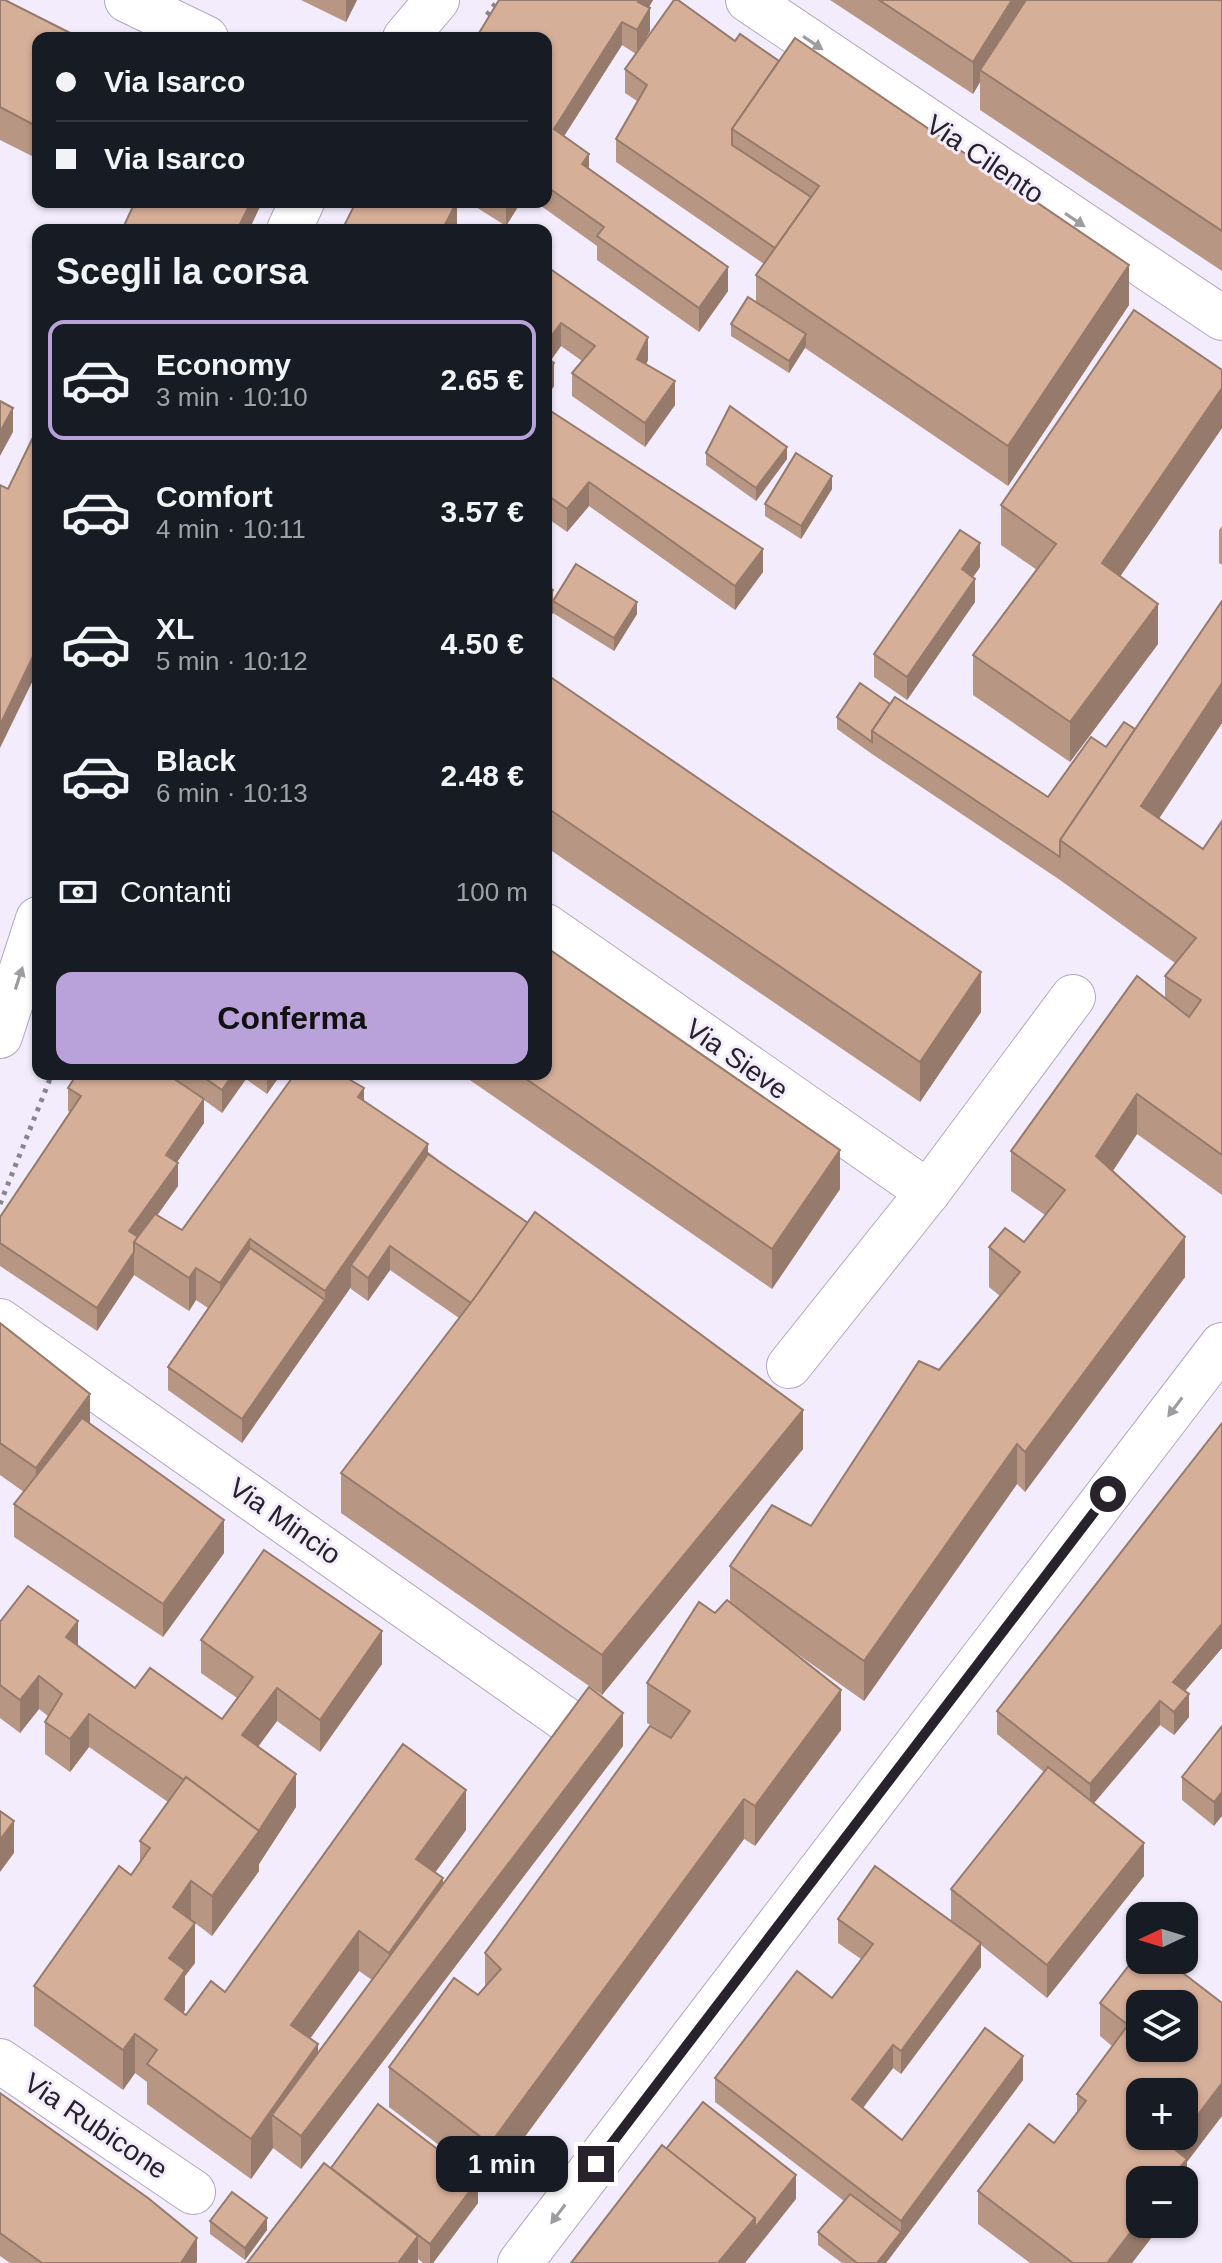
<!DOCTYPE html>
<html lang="it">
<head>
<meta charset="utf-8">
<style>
	:root { --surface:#171b24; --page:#242831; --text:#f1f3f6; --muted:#9ea1a6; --line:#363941; --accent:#b8a2d9 }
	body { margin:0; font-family:Arial,sans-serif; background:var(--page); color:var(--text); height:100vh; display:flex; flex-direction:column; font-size:30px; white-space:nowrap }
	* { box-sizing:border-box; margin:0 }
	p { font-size:26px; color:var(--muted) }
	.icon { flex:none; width:44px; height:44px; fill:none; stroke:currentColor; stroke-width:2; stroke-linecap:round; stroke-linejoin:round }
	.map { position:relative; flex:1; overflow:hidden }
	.side { position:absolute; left:32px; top:224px; width:520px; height:856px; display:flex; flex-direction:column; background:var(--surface); border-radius:16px; box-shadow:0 2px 6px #0004 }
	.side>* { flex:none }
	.banner { position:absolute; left:32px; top:32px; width:520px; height:176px; border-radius:16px; box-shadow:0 2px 6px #0004; display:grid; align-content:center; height:176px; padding:0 24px; background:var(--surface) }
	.needle { width:52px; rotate:266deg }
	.tools { position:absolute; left:1126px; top:1902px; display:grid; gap:16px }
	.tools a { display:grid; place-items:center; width:72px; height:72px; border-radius:16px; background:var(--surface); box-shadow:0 2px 6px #0004; font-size:40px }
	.end { position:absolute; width:36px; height:36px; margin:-18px; border:10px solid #27222c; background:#fff; box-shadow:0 0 0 4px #fff }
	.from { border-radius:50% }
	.bubble { position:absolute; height:56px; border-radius:16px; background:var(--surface); box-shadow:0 2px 6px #0004; font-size:26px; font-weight:800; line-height:56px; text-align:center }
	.banner b { display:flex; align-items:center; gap:28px; height:76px; font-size:30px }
	.banner b+b { border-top:2px solid var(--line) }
	.banner i { width:20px; height:20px; background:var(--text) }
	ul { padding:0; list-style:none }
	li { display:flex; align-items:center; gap:24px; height:120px; margin:0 16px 12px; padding:0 8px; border:4px solid transparent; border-radius:16px }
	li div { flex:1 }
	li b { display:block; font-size:30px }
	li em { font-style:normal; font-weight:800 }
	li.selected { border-color:var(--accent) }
	li>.icon { width:72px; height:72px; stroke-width:1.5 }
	h2 { padding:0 24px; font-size:36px; line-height:96px }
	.pay { display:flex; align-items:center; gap:20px; height:88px; padding:0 24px; font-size:30px }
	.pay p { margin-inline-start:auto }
	.cta { display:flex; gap:16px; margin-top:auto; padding:16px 24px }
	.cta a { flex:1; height:92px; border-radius:16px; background:var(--accent); color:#111; font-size:32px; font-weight:800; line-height:92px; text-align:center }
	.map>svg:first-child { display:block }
</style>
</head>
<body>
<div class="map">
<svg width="1222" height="2263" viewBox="0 0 1222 2263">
	<rect width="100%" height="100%" fill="#f3ecfd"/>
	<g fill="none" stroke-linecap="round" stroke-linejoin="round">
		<g stroke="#b2a6c0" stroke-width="46">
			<g id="minor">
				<path d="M127,0L206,38"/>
				<path d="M748,0L1222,318"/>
				<path d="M405,38L437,0"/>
				<path d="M289,230L302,202"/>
				<path d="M546,926L928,1192L789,1366"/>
				<path d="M0,1036L38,919"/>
				<path d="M928,1192L1073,997"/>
				<path d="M0,1321L569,1722"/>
				<path d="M0,2061L193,2192"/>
				<path d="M520,2263L1222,1345"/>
			</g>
		</g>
		<g stroke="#8a8492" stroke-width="5" stroke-dasharray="4 6" stroke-linecap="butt">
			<path d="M487,15L498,0"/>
			<path d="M0,1204L52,1074"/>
		</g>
		<use href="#minor" stroke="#fff" stroke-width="44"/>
	</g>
	<g fill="#b89684" fill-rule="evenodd">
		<path d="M0,0L38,38V159L0,140Z"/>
		<path d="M301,0H357L346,22Z"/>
		<path d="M499,0H653L649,7L650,31L641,46L735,41L1129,305L1008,486L805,348L789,373L731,336V324L756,302V275L764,264L616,162V139L637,101L625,93V69L636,54L622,45L564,136L589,169L728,291L699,332L597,260V246L537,203V202H546V38Z"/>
		<path d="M830,0H1222V271L980,110V82L973,94Z"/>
		<path d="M468,202H521L506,226Z"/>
		<path d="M546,266L648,360L646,364L675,405L645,447L572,396V373L582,361L561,346L551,360L554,386L546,398Z"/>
		<path d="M546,408L763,572L735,610L589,506L567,532L546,517Z"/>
		<path d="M1222,428L1120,576L1158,644L1070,762L973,695V655L1037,570L1001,545V505Z"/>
		<path d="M706,453L787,459L756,501L706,465Z"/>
		<path d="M832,489L801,539L765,516V504Z"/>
		<path d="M1222,526V565L1219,563V530Z"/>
		<path d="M980,567L973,577L975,602L907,700L874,677V654Z"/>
		<path d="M553,601L637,614L614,651L553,613Z"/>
		<path d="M1222,601V723L1159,818L1203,849L1222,821V1195L1137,1134L1113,1171L1185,1277L1025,1492L1017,1484L864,1701L769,1634L841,1730L755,1846L744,1839L490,2184L389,2107V2067L478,1995L485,1988V1953L668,1736L647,1723V1683L715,1613L730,1603V1566L811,1526L1000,1296L989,1287V1247L1024,1242L1045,1215L1011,1191V1151L1165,998V976L1175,963L1060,880L872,754L837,729V717L890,704L1048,797L1106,747L1135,729Z"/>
		<path d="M546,674L981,1012L920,1102L546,847Z"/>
		<path d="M77,1074H281L267,1094L246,1079L222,1113L204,1100V1123L177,1162L178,1186L157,1215L182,1230L293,1076L290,1074H354L350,1080L364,1101L803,1449L602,1695L341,1513V1473L459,1318L390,1270L368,1301L351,1289V1287L242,1443L168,1390V1367L208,1308L196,1300L189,1311L134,1275L97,1331L0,1266V1217L70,1112L68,1111V1088Z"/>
		<path d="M461,1074H546L840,1189L772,1289Z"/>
		<path d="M0,1323L90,1424L224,1553L163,1637L14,1537V1504L24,1492L0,1475Z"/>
		<path d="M1222,1423V1648L1185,1691L1189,1717L1174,1735L1160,1725L1093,1803L1144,1876L1047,1998L981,1945V1967L901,2074L893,2068L863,2108L902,2140L1023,2080L886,2263H842L818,2245V2232L844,2201L715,2102V2078L832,1998L861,1959L838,1943V1919L951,1922V1889L1044,1772L997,1734V1711Z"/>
		<path d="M0,1622L78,1646L135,1688L222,1719L237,1698L201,1673V1640L382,1664L320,1752L277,1721L258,1747L296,1807L259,1864V1871L212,1936L195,1923V1963L185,1976V2010L183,2013L186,2015L225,1992L466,1830L435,1872L443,1884L623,1746L301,2169L273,2148L251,2179L147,2104V2082L135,2073L123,2090L34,2026V1986L131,1875L140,1862V1841L168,1802L89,1747L70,1772L45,1754V1722L48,1716L39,1709L20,1733L0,1718ZM359,1971L372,1980L318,2053L310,2038Z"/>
		<path d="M1222,1726L1214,1826L1182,1800V1777Z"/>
		<path d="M1140,1951L1187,2162V2191L1132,2263H1030L978,2224V2191L1054,2143L1077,2112V2094L1112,2046L1100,2036V2003Z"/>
		<path d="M0,2093L197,2261L196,2263H10L0,2256Z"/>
		<path d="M331,2168L478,2203L433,2263H423L418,2259V2263Z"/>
		<path d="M210,2221L267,2230L245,2260L210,2234Z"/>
	</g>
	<g fill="#967a6b">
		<path d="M346,0H357L346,22Z"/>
		<path d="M640,0H653L638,26V2Z"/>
		<path d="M1012,0H1027L980,70V82L973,94V62Z"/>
		<path d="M650,8V31L637,54V30Z"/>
		<path d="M622,22V45L554,152V129Z"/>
		<path d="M589,154V177L582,164Z"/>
		<path d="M251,202H260V207L249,230H237Z"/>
		<path d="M457,202V225L454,230H442Z"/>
		<path d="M506,202H521L506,226Z"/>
		<path d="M1129,265V305L1008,486V446Z"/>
		<path d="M728,267V291L699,332V308Z"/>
		<path d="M561,323V346L546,367V343Z"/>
		<path d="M806,334V346L789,373V361Z"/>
		<path d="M648,337V360L637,383V359Z"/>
		<path d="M554,363V386L546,398V374Z"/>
		<path d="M675,381V405L645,447V423Z"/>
		<path d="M1222,388V428L1102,603V563Z"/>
		<path d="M13,408V432L0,456V432Z"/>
		<path d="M787,447V459L756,501V488Z"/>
		<path d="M832,476V489L801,539V526Z"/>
		<path d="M589,482V506L567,532V509Z"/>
		<path d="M980,543V567L962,593V569Z"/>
		<path d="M763,549V572L735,610V586Z"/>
		<path d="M975,579V602L907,700V677Z"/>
		<path d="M553,590V613L546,624V600Z"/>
		<path d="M637,602V614L614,651V638Z"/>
		<path d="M1158,604V644L1070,762V722Z"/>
		<path d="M38,646V670L0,748V725Z"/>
		<path d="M1222,683V723L1141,846V806Z"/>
		<path d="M981,972V1012L920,1102V1062Z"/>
		<path d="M233,1074H246V1079L222,1113V1090Z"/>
		<path d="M267,1074H281L267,1094Z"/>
		<path d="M334,1074H354L334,1103Z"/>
		<path d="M364,1088V1121L358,1097Z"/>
		<path d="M1137,1094V1134L1096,1196V1156Z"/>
		<path d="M204,1099V1123L166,1178V1155Z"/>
		<path d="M428,1144V1177L351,1265V1287L242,1443V1419L325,1300V1291Z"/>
		<path d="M840,1150V1189L772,1289V1249Z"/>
		<path d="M178,1163V1186L137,1244L129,1231Z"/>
		<path d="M1185,1237V1277L1025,1492V1452Z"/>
		<path d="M250,1239V1272L220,1316V1283Z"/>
		<path d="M390,1246V1270L368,1301V1278Z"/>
		<path d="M134,1252V1275L97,1331V1308Z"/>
		<path d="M196,1268V1300L189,1311V1278Z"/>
		<path d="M90,1394V1427L36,1500V1468Z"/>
		<path d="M803,1410V1449L602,1695V1655Z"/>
		<path d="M1017,1444V1484L864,1701V1661Z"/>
		<path d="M224,1520V1553L163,1637V1604Z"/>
		<path d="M78,1621V1654L66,1637Z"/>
		<path d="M1222,1624V1648L1173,1705V1682Z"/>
		<path d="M382,1631V1664L320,1752V1720Z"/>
		<path d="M39,1676V1709L20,1733V1700Z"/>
		<path d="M277,1688V1721L242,1768V1735Z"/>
		<path d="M841,1690V1730L755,1846V1806Z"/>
		<path d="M1189,1694V1717L1174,1735V1712Z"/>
		<path d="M1160,1701V1725L1090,1808V1784Z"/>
		<path d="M623,1713V1746L301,2169V2136Z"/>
		<path d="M89,1714V1747L70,1772V1739Z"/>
		<path d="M296,1774V1807L259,1864V1871L212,1936V1896Z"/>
		<path d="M466,1790V1830L416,1899V1859Z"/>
		<path d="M1222,1792V1816L1214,1826V1802Z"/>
		<path d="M744,1799V1839L490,2184V2144Z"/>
		<path d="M14,1821V1853L0,1872V1840Z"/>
		<path d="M1144,1843V1876L1047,1998V1965Z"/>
		<path d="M443,1878V1918L389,1993V1953Z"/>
		<path d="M191,1881V1921L173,1907Z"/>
		<path d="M195,1923V1963L185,1976V2010L165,2039V1999L169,1958Z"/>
		<path d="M359,1931V1971L291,2065V2025Z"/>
		<path d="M981,1943V1967L901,2074V2051Z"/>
		<path d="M135,2034V2073L123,2090V2050Z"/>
		<path d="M318,2044V2084L272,2115L273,2148L251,2179V2139Z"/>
		<path d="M893,2045V2068L852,2122V2099Z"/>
		<path d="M1023,2056V2080L886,2263H877L901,2232V2221Z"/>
		<path d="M1222,2083V2116L1187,2162V2191L1184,2195V2180H1170L1173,2148L1182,2136H1184V2133Z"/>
		<path d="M796,2175V2199L745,2263H718L755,2218Z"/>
		<path d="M478,2180V2203L433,2263H430V2244Z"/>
		<path d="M267,2218V2230L245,2260V2248Z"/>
		<path d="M1140,2220V2224H1162L1132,2263H1107Z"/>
		<path d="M418,2236V2263H398Z"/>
		<path d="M197,2238V2261L196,2263H181Z"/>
	</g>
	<g fill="#d6af99" stroke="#967a6b" stroke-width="2" fill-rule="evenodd">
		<path d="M0,0H5L80,38H38V127L0,107Z"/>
		<path d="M499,0H640L638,2L650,8L637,30L622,22L554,129L589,154L582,164L728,267L699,308L597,236L604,227L546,186V165L549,161L546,159V38H476Z"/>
		<path d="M674,0H678L735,41L740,34L779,61L732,129V145L811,197L775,248L616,139L647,85L625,69Z"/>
		<path d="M879,0H1012L973,62Z"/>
		<path d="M1026,0H1222V231L980,70Z"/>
		<path d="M795,38L1129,265L1008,446L756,275L819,186L732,129Z"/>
		<path d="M135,202H251L237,230H122Z"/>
		<path d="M356,202H457L442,230H342Z"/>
		<path d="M546,266L648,337L637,359L675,381L645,423L572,373L595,346L561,323L546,343Z"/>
		<path d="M748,297L806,334L789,361L731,324Z"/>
		<path d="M1134,310L1222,370V388L1102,563L1158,604L1070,722L973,655L1056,544L1001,505Z"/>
		<path d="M546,357L554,363L546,374Z"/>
		<path d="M0,401L13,408L0,432Z"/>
		<path d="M730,406L787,447L756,488L706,453Z"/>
		<path d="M546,408L763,549L735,586L589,482L567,509L546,494Z"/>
		<path d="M38,427V646L0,725V485L8,489Z"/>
		<path d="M796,453L832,476L801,526L765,504Z"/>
		<path d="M960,530L980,543L962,569L975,579L907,677L874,654Z"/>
		<path d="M576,564L637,602L614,638L553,601Z"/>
		<path d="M546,585L553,590L546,600Z"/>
		<path d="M1222,601V683L1141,806L1203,849L1222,821V1155L1137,1094L1096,1156L1185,1237L1025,1452L1017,1444L864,1661L730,1566L772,1505L811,1526L919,1361L939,1370L1020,1272L989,1247L1005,1228L1024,1242L1065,1190L1011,1151L1137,976L1189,1017L1201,1000L1165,976L1196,938L1060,840Z"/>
		<path d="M546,674L981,972L920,1062L546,807Z"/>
		<path d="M860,683L890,704L872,731V742L837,717Z"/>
		<path d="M895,697L1048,797L1091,737L1106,747L1124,722L1135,729L1060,840V857L872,731Z"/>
		<path d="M546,947L840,1150L772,1249L519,1074H546Z"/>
		<path d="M77,1074H167L204,1099L166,1155L178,1163L129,1231L138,1237L134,1242V1252L97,1308L0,1243V1217L81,1096L68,1088Z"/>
		<path d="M199,1074H233L222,1090Z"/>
		<path d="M295,1074H340L364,1088L358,1097L428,1144L325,1291L250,1239L220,1283L196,1268L189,1278L134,1242L155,1214L182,1230Z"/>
		<path d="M428,1154L528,1223L471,1303L390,1246L368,1278L351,1265Z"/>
		<path d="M535,1212L803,1410L602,1655L341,1473L479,1292Z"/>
		<path d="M250,1248L325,1300L242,1419L168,1367Z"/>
		<path d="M0,1323L90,1394L36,1468L0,1443Z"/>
		<path d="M82,1418L224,1520L163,1604L14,1504Z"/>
		<path d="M1222,1423V1624L1173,1682L1189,1694L1174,1712L1160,1701L1090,1784L997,1711Z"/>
		<path d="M264,1550L382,1631L320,1720L277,1688L242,1735L296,1774L258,1832L259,1831L186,1777L184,1780L89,1714L70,1739L45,1722L62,1694L39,1676L20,1700L0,1685V1622L28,1586L78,1621L66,1637L135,1688L150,1668L222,1719L253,1677L201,1640Z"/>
		<path d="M727,1600L841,1690L755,1806L744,1799L490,2144L389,2067L454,1978L478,1995L501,1969L485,1953L650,1726L671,1738L690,1711L647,1683L699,1602L715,1613Z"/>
		<path d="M589,1687L623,1713L301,2136L272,2115Z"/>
		<path d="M1222,1726V1792L1214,1802L1182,1777Z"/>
		<path d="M403,1744L466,1790L416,1859L443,1878L389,1953L359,1931L291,2025L318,2044L251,2139L147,2064L157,2050L135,2034L123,2050L34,1986L119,1866L131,1875L150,1848L140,1841L186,1777L259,1831L212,1896L191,1881L173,1907L195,1923L169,1958L185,1970L165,1999L186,2015L211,1981L225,1992Z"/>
		<path d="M1048,1767L1144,1843L1047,1965L951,1889Z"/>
		<path d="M0,1811L14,1821L0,1840Z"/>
		<path d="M875,1866L981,1943L901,2051L893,2045L852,2099L902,2140L985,2028L1023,2056L901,2221L715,2078L797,1971L832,1998L873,1944L838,1919Z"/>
		<path d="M1140,1951V1960H1166L1222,2003V2083L1184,2133V2092H1140V2136H1182L1173,2148L1187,2159L1170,2180H1140V2220L1107,2263H1073L978,2191L1029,2124L1054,2143L1086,2101L1077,2094L1128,2025L1100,2003ZM1140,2004H1184V2048H1140Z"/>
		<path d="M0,2093L148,2198L197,2238L181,2263H42L0,2233Z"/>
		<path d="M703,2102L796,2175L755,2228V2218L666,2149Z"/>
		<path d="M378,2104L478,2180L430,2244L331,2168Z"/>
		<path d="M662,2145L755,2218L718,2263H571Z"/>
		<path d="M324,2163L418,2236L398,2263H247Z"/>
		<path d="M232,2192L267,2218L245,2248L210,2221Z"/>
		<path d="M850,2194L901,2232L877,2263H857L818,2232Z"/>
	</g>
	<defs><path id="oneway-solid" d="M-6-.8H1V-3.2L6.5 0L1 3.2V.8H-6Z" transform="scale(2)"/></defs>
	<g fill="#9e9ca0">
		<use href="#oneway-solid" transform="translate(813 43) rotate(34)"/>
		<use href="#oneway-solid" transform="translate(1075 220) rotate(34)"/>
		<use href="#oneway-solid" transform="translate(19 978) rotate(-72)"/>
		<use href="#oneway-solid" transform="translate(1175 1407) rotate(127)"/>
		<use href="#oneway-solid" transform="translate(558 2214) rotate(127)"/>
	</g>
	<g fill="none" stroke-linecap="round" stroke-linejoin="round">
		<path stroke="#27222c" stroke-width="10" d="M596,2164L1108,1494"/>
	</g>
	<g text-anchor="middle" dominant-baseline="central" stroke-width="6" stroke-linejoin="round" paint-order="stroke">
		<g font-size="28" fill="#27222c" stroke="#f3ecfd">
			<text transform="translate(985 159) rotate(34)">Via Cilento</text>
			<text transform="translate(737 1059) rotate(35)">Via Sieve</text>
			<text transform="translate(285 1521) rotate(35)">Via Mincio</text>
			<text transform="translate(96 2126) rotate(34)">Via Rubicone</text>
		</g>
	</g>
</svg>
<div class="tools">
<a><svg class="needle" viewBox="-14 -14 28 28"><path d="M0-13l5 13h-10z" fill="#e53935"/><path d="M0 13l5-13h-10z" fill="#9ea1a6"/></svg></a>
<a><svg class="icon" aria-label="layers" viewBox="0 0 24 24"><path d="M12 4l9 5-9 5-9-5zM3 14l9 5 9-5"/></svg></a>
<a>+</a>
<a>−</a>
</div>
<i class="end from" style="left:1108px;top:1494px"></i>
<i class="end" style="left:596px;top:2164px"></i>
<div class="bubble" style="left:436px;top:2136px;width:132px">1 min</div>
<div class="banner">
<b><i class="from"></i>Via Isarco</b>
<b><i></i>Via Isarco</b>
</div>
<section class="side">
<h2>Scegli la corsa</h2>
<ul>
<li class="selected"><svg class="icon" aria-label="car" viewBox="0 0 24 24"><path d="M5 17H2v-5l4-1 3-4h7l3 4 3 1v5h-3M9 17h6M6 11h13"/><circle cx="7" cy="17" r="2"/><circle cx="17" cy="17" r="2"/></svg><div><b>Economy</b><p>3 min · 10:10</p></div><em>2.65 €</em></li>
<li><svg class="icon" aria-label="car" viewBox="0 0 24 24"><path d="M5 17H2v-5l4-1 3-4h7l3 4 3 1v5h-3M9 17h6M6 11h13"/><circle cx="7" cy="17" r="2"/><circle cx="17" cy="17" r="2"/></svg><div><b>Comfort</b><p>4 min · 10:11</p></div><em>3.57 €</em></li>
<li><svg class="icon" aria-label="car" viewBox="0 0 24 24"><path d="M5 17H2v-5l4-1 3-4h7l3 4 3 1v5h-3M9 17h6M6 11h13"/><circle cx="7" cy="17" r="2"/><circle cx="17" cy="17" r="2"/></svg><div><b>XL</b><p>5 min · 10:12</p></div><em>4.50 €</em></li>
<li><svg class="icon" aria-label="car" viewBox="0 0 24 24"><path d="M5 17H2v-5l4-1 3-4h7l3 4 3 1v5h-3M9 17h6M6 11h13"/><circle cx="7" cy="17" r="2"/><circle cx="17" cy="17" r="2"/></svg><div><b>Black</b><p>6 min · 10:13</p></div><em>2.48 €</em></li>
</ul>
<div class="pay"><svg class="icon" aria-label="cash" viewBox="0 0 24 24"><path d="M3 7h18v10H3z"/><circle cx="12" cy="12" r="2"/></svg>Contanti<p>100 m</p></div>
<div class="cta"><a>Conferma</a></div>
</section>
</div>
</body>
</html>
